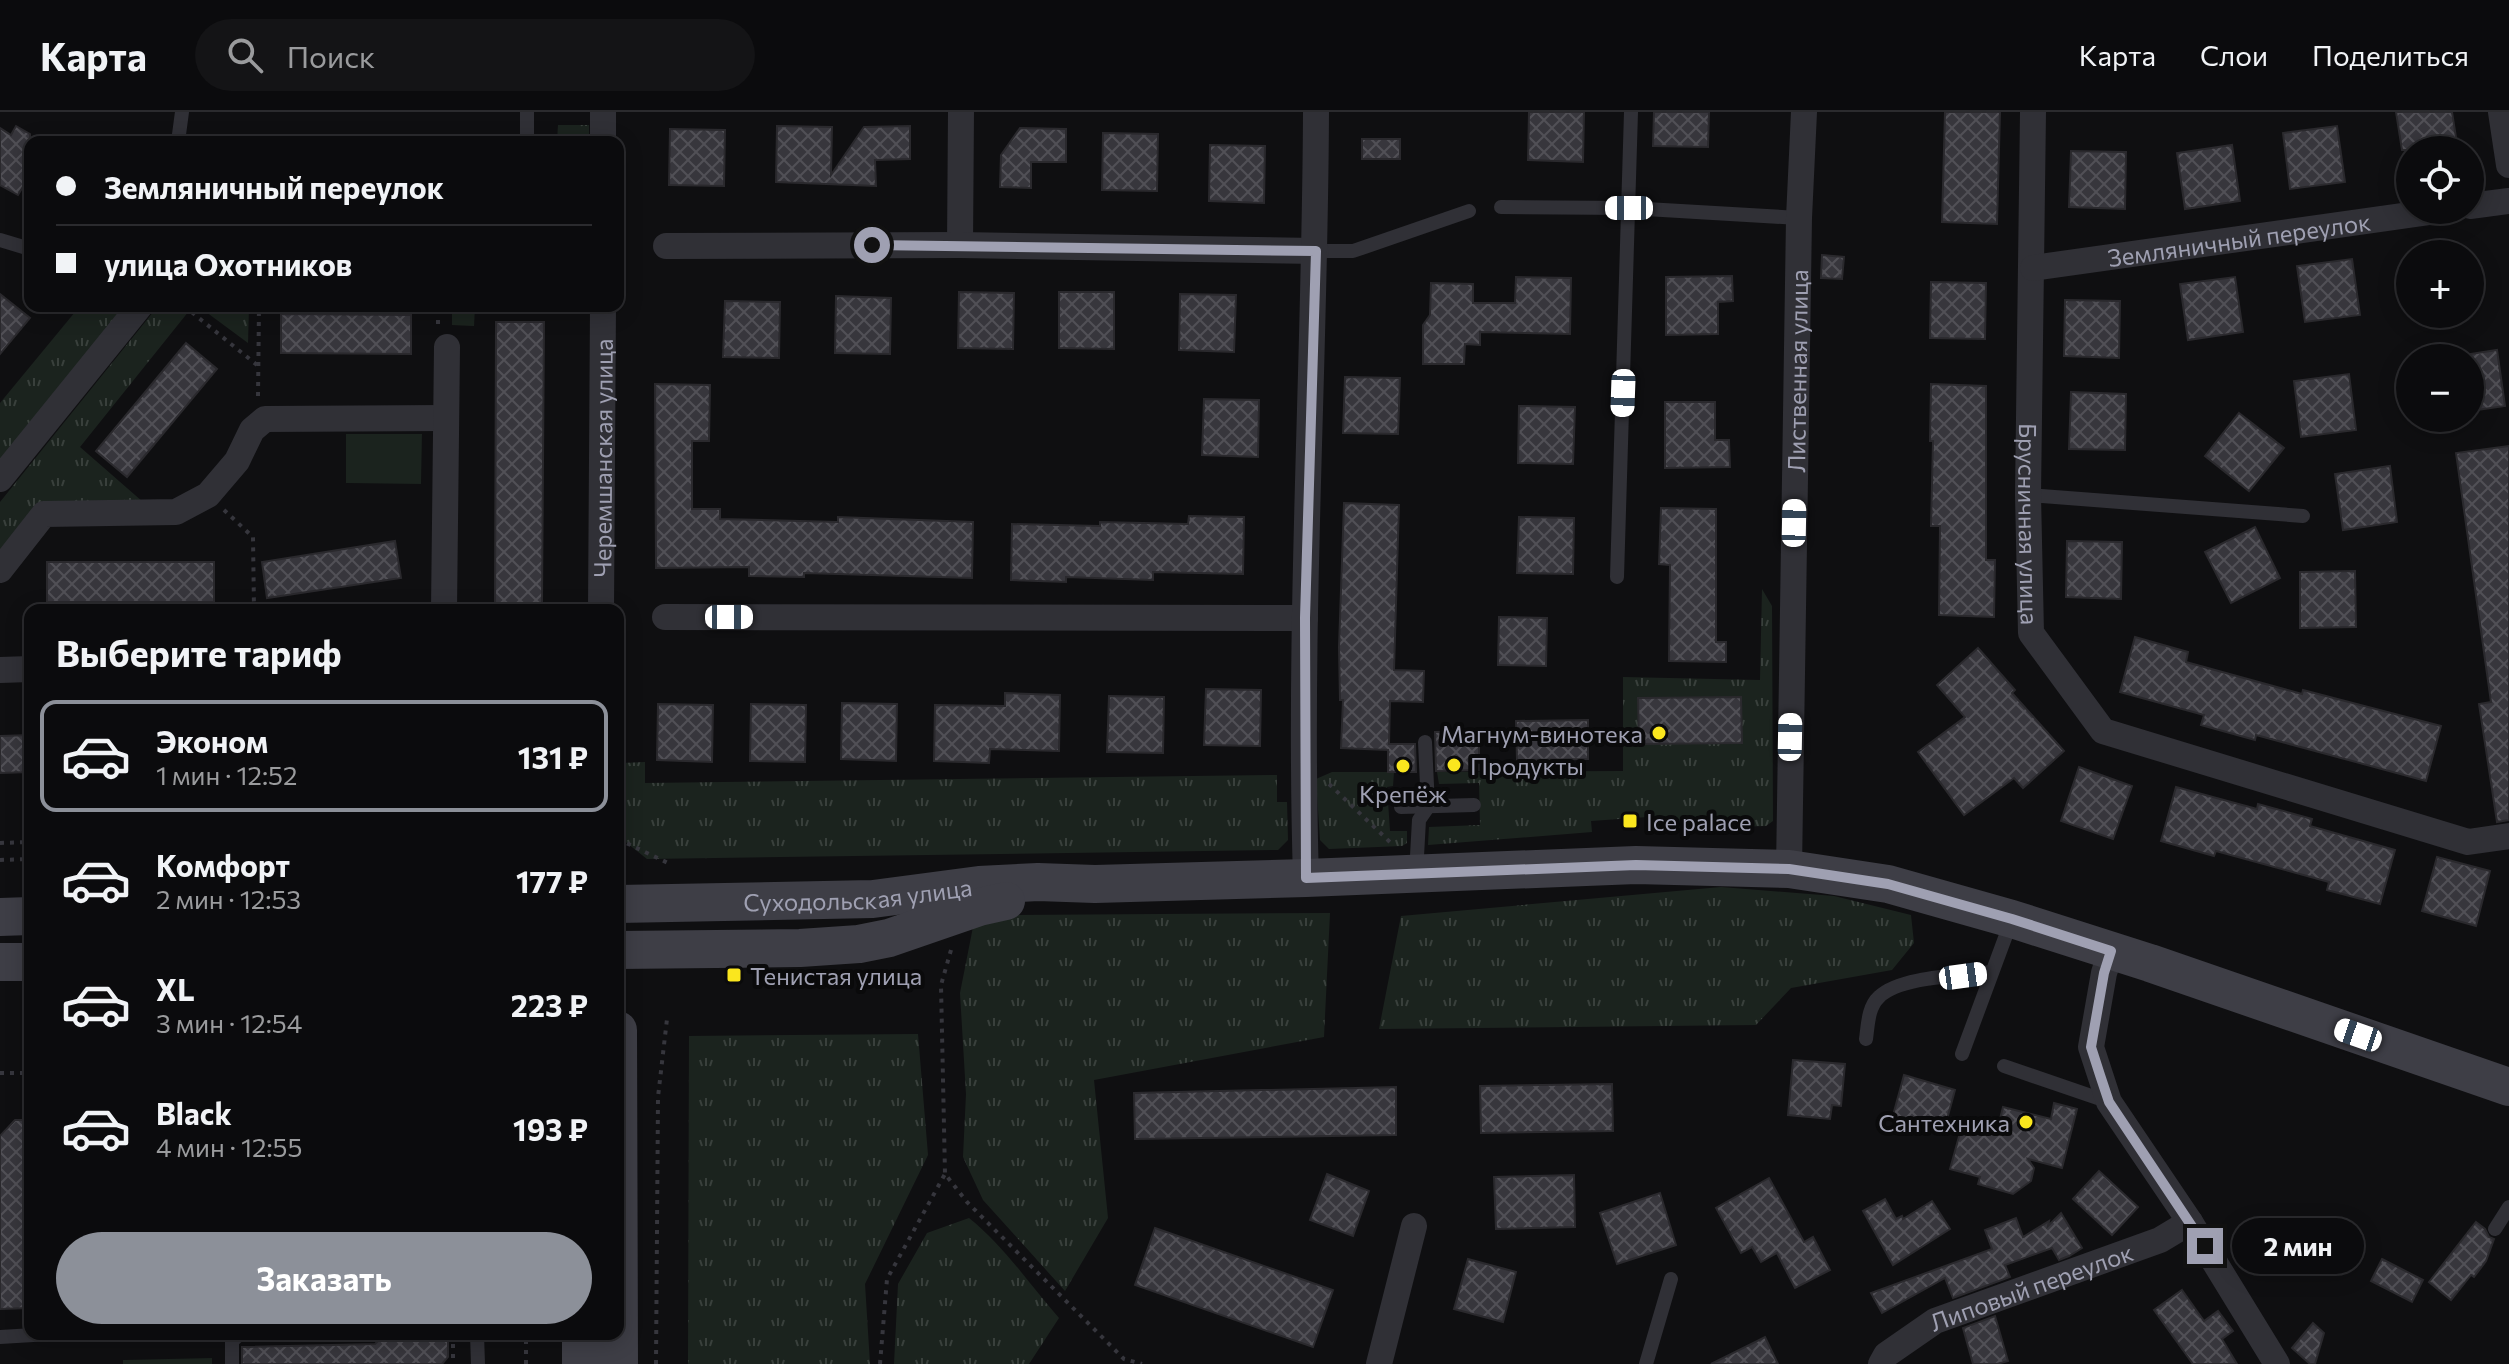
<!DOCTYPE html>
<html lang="ru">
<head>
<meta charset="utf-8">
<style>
	:root { --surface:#0b0b0d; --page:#141416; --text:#f1f3f6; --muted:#9a9b9d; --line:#2b2b2e; --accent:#8c9099 }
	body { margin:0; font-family:Commissioner,sans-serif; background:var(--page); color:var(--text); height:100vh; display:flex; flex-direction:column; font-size:30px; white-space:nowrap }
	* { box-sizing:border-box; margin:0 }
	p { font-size:26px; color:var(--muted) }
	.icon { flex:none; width:44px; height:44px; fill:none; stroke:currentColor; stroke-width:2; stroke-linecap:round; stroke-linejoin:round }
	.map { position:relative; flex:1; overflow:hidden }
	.panel { position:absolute; left:24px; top:492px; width:600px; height:736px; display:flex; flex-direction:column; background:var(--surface); border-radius:16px; box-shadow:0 4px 20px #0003,0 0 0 2px var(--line) }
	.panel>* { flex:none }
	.banner { position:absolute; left:24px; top:24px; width:600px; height:176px; border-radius:16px; box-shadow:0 4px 20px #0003,0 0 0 2px var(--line); display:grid; align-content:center; height:176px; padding:0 32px; background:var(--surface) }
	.controls { position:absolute; left:2396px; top:24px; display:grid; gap:16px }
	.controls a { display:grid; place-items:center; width:88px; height:88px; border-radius:50%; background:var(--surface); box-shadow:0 4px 20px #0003,0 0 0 2px var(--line); font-size:40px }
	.end { position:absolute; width:36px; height:36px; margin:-18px; border:10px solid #9fa0b2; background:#111; box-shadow:0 0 0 4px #111 }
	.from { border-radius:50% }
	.bubble { position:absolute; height:56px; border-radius:28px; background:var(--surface); box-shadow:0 4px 20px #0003,0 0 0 2px var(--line); font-size:26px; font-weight:700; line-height:56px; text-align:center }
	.car { position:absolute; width:24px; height:48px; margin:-24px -12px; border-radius:10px; box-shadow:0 0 6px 2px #0007; background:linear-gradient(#fff 24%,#345 0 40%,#fff 0 76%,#345 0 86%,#fff 0) }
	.banner b { display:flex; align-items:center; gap:28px; height:76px; font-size:30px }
	.banner b+b { border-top:2px solid var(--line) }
	.banner i { width:20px; height:20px; background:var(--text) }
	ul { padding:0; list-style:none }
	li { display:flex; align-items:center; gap:24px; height:112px; margin:0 16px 12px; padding:0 16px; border:4px solid transparent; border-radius:16px }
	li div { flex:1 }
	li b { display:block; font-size:30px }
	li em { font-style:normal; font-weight:700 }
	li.selected { border-color:var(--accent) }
	li>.icon { width:72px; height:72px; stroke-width:1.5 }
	h2 { padding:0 32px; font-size:36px; line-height:96px }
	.button { display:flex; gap:16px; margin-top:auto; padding:16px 32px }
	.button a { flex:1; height:92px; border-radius:48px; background:var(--accent); color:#fff; font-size:32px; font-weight:700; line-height:92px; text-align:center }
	header { display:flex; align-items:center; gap:48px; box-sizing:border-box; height:112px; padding:0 40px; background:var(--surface); border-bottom:2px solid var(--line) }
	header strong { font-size:38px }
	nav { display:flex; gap:44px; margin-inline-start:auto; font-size:28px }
	.search { width:560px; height:72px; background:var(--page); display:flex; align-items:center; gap:20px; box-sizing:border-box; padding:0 28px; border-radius:44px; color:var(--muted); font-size:30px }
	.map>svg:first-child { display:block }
</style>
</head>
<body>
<header>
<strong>Карта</strong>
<div class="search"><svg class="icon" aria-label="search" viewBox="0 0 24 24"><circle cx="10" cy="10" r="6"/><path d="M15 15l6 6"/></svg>Поиск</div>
<nav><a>Карта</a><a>Слои</a><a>Поделиться</a></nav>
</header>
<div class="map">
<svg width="2509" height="1252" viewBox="0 0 2509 1252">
	<defs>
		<pattern id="grass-tufts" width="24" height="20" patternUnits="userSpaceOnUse" patternTransform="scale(2)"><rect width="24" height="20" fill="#1b231e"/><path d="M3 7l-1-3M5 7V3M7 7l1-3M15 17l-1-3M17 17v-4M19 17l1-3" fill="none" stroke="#39403c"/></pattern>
		<pattern id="building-cross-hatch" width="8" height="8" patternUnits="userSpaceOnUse" patternTransform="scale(2)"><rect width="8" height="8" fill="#37363c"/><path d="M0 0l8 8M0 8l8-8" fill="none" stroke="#515056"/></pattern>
	</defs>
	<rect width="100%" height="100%" fill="#0f0f11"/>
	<g fill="url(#grass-tufts)">
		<path d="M558,13H589V30H557Z"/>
		<path d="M80,194H126L0,351V291Z"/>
		<path d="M158,194H193L80,335L143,390L42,391L0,443V390Z"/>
		<path d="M198,194H249L248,231Z"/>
		<path d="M452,194H475L474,214L452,213Z"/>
		<path d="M1762,477L1772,494L1773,709L1766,714L1662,717L1661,704L1591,709L1592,720L1428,733L1429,715L1480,713L1479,671L1439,672L1437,660L1623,659V565L1760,568Z"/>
		<path d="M645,650V671L1277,663V690H1287L1288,728L1278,738L647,747L618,724V655L622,651Z"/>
		<path d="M1332,660H1394L1393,674L1387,675L1390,719H1407V731L1402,734L1329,737L1320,728L1316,667Z"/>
		<path d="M1721,775L1834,784L1911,803L1914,831L1892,858L1791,876L1756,913L1379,917L1401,804Z"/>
		<path d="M1330,801L1324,925L1094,968L1108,1106L1065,1179L983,1088L963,1045L966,982L960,881L973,815L1001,803Z"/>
		<path d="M918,922L928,1043L865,1172L870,1252H688L689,924Z"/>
		<path d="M969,1106C1004,1134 1030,1173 1059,1206L1029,1252H894L898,1172L927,1121Z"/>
	</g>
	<g fill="#1b231e">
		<path d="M346,322H422L421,372L346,371Z"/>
		<path d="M212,1246V1252H123V1248Z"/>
	</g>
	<g fill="url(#building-cross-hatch)" stroke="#2a292d" stroke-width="2">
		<path d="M1529,0H1584L1583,50L1528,48Z"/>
		<path d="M1654,0H1709L1708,35L1653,34Z"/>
		<path d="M1945,0H2000L1997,112L1942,110Z"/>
		<path d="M2396,0H2452L2458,38H2402Z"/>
		<path d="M16,14L30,22V77L24,73L18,83L0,73V16L11,23Z"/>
		<path d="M777,14L832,15L831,63L864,15L910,14V47L875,48L876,74L776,70Z"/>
		<path d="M2337,14L2345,70L2290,77L2283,21Z"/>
		<path d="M1020,16L1066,17V50H1031V76L1000,75L1001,43Z"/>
		<path d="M670,17L725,18L724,74L669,73Z"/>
		<path d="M1103,21L1158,22L1157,79L1102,78Z"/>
		<rect x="1362" y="27" width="38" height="20"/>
		<path d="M1210,33L1265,34L1264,91L1209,89Z"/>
		<path d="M2232,33L2240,89L2185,97L2177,41Z"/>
		<path d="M2071,39L2126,40L2125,97L2069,95Z"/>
		<path d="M1822,143L1844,145L1842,167L1821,166Z"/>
		<path d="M2352,147L2360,203L2305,210L2297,154Z"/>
		<path d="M1732,164L1733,189L1718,190V222L1666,223V165Z"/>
		<path d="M1516,165L1571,166L1570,222L1480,220V233L1465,232L1464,252H1423V213L1430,203L1431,171L1473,172V191H1515Z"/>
		<path d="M2235,165L2243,220L2188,228L2180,172Z"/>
		<path d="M1931,170L1986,171L1985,227L1930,226Z"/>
		<path d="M959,180L1014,181L1013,237L958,236Z"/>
		<path d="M1059,180H1114V237L1059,236Z"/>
		<path d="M0,182L30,206L0,242Z"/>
		<path d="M1180,182L1236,183L1234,240L1179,238Z"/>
		<path d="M836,184L891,186L890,242L835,241Z"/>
		<path d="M2065,188L2120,189L2119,246L2064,244Z"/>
		<path d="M725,189L780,190L779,246L723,245Z"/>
		<path d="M281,202L411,203V242L281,241Z"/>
		<path d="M496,210H544L542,492H495Z"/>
		<path d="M186,231L217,257L127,365L96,339Z"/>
		<path d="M2497,238L2505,294L2470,299V242Z"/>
		<path d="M2349,262L2356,318L2301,325L2294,269Z"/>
		<path d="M1345,265L1400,266L1398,322L1343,321Z"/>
		<path d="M655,272L710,273L709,329H692V397H720V407L838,410V405L973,410L972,466L804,461V465L749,464V455L656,456Z"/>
		<path d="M1931,272L1986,274V448H1995L1994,505L1939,503L1940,414H1931L1933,329H1930Z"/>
		<path d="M2071,280L2126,282L2125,338L2069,337Z"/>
		<path d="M1204,287L1259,288L1258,345L1202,343Z"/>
		<path d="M1665,290H1715V328H1729L1730,355L1665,356Z"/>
		<path d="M1519,294L1575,295L1573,352L1518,351Z"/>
		<path d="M2239,301L2284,336L2249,379L2205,344Z"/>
		<path d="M2509,334V708L2497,710L2479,592L2491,590L2456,341Z"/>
		<path d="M2390,354L2397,410L2343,418L2335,362Z"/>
		<path d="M1344,391L1399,393L1394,558L1424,559L1423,590L1390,589L1389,632H1415L1416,660H1388V638L1341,636L1343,588H1340L1339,535Z"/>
		<path d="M1661,396L1716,397V530H1726V550L1669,549L1670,453L1659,452Z"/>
		<path d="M1189,404L1244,405L1243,462L1153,460V468L1066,465V470L1011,468L1012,412L1100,414V410L1188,412Z"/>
		<path d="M1519,405L1574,406L1573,462L1517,461Z"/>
		<path d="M2255,415L2280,466L2231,491L2205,440Z"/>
		<path d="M395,429L401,466L267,486L262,450Z"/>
		<path d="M2067,429L2122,430L2121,487L2066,485Z"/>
		<rect x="47" y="450" width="167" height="40"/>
		<path d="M2355,459L2356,515L2300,516V460Z"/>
		<path d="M1499,505L1547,506L1546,554L1498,553Z"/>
		<path d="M2135,525L2188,540L2186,550L2302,582L2303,578L2441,614L2426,669L2256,623L2255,628L2201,613L2204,603L2120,580Z"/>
		<path d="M1978,536L2015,578L2012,581L2064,639L2023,676L2014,666L1964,703L1918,640L1965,605L1937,573Z"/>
		<path d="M1206,577L1261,578L1260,634L1204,633Z"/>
		<path d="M1005,581L1060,583L1059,639L990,637L989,651L934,649L935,593L1005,594Z"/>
		<path d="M1109,584L1164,585L1163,641L1107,640Z"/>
		<path d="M1741,585L1742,631L1639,632L1638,586Z"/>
		<path d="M842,591L897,592L896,649L841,647Z"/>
		<path d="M658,592L713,593L712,650L657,648Z"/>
		<path d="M751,592L806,593L805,650L750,649Z"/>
		<path d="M1588,608V647L1517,648L1516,609Z"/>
		<path d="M1479,619V658L1436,659L1435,620Z"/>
		<path d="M30,623V660L0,661V624Z"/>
		<path d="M2079,655L2132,674L2113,727L2061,709Z"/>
		<path d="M2176,675L2257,697L2258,692L2312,707L2310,714L2395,738L2380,792L2327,778L2329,770L2216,739L2214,744L2161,729Z"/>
		<path d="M2437,745L2490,759L2476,814L2422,799Z"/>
		<path d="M1793,948L1845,952L1841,994L1832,993L1830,1007L1788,1003Z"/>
		<path d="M1904,963L1955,978L1943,1022L1892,1007Z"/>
		<path d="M1612,972L1613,1019L1481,1021L1480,974Z"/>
		<path d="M1396,975V1023L1135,1027L1134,981Z"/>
		<path d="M2054,991L2077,997L2062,1056L2028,1047L2034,1056L2031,1069L2013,1082L1978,1072L1980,1065L1950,1057L1963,1010L1997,1019L2003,995L2051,1007Z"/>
		<path d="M15,1008H30V1196L0,1197V1024Z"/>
		<path d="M2099,1059L2138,1095L2112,1123L2073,1087Z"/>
		<path d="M1327,1062L1369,1079L1353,1124L1310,1108Z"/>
		<path d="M1574,1063L1575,1115L1496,1117L1494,1065Z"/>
		<path d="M1769,1066L1804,1130L1813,1125L1830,1158L1795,1176L1777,1141L1761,1150L1752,1135L1741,1141L1716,1096Z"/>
		<path d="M1660,1081L1676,1133L1617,1152L1600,1101Z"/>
		<path d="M1885,1087L1896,1107L1902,1104L1903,1107L1932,1089L1950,1117L1893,1153L1863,1099Z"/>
		<path d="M2061,1101L2082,1136L2069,1144L2059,1148L2052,1136L2005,1153L2010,1165L1953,1186L1945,1166L1882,1201L1871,1181L1992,1137L1985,1118L2016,1106L2023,1125L2049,1109L2048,1114Z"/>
		<path d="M2476,1110L2485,1117L2489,1125L2494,1127L2486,1149L2474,1165L2471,1163L2451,1188L2429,1170Z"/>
		<path d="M1155,1116L1333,1178L1313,1235L1135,1173Z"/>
		<path d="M1468,1147L1516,1160L1503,1210L1454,1197Z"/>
		<path d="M2382,1147L2423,1168L2412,1190L2371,1169Z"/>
		<path d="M2182,1178L2204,1209L2218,1199L2233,1219L2222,1227L2237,1252H2193L2154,1198Z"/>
		<path d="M1995,1204L2008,1249L1997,1252H1973L1963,1216Z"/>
		<path d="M2313,1211L2324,1221L2315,1252H2310L2292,1236Z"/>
		<path d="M385,1222H448V1245L442,1252H242V1235L375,1232Z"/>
		<path d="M1765,1225L1778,1252H1711Z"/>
	</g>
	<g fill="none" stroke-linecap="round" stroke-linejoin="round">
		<g stroke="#36363d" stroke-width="4" stroke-dasharray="4 6" stroke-linecap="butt">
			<path d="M184,194L257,253"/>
			<path d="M438,212V194"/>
			<path d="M258,284L259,194"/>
			<path d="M224,398L253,425L254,498"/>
			<path d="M1329,672L1392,732"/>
			<path d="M618,727L670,752"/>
			<path d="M0,731L30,730"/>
			<path d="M0,748L30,747"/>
			<path d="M951,838L941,873L945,1062L967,1090L1124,1247L1142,1252"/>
			<path d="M0,961H30"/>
			<path d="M453,1222V1252"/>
			<path d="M255,1227L352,1222"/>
			<path d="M67,1228L214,1224"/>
			<path d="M526,1252V1222"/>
			<path d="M656,1252L658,985L667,907"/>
			<path d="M880,1252L887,1167L945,1062"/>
		</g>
		<g stroke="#303036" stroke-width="14">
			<path d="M527,0V30"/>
			<path d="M178,30L182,0"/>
			<path d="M1501,95L1629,96L1799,106"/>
			<path d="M0,128L30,137"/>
			<path d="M1316,139H1353L1469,99"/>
			<path d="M2028,383L2303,404"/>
			<path d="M1617,465L1631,0"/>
			<path d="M1401,695L1474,693"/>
			<path d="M1416,762L1419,708L1428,695L1425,630"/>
			<path d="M1866,927C1868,913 1868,895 1879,885C1900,864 1962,864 1991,860"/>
			<path d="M1962,942L2012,807"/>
			<path d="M2004,954L2109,990"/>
			<path d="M2495,1117L2509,1095"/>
			<path d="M477,1222L478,1252"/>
			<path d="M0,1225L50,1222"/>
			<path d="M232,1252V1229L240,1222"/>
			<path d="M1646,1252L1671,1167"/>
		</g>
		<g stroke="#303036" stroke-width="26">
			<path id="s1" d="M2033,0L2028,383L2031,521L2103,619L2468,730L2509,724"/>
			<path d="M2501,0L2509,53"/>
			<path d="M603,30V0"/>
			<path d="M2470,94L2509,89"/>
			<path d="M960,133L961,0"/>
			<path d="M666,134L960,133L1316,139"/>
			<path id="s2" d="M2033,156L2444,98"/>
			<path d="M0,367L140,194"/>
			<path d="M0,458L44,402L176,400L208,383L237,349L252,318L265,307L446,306"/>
			<path d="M444,498L447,235"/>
			<path id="s3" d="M601,498L603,194"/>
			<path d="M665,505L1305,506"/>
			<path d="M0,558L30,557"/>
			<path id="s4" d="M1789,757L1799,106L1804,0"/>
			<path d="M1306,766C1298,511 1315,255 1316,0"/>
			<path d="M2111,839L2104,861L2091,935L2109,990L2190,1110L2277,1252"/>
			<path d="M1379,1252L1414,1114"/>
			<path id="s5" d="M1881,1252L1886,1243L1935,1209L2160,1128L2190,1110"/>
		</g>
		<g stroke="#3e3e46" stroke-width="38">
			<path id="s6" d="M618,792L873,787L979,773L1038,770L1095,772L1306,766L1636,753L1789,757L1888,772L2012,807L2150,851L2509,975"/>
			<path d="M0,805L30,804"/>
			<path d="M618,838L800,836L859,832L889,826L979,795L1006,789"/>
			<path d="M0,850H30"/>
			<path d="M618,918L619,1252"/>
			<path d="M581,1222V1252"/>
		</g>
	</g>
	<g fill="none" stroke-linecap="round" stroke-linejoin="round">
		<path stroke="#9fa0b2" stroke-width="10" d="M872,133L1316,139L1305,506L1306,766L1636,753L1789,757L1888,772L2012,807L2111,839L2104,861L2091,935L2100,963L2109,990L2205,1134"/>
	</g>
	<g fill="#fae61e" stroke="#0a0a0b" stroke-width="3">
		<circle cx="1659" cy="621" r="8"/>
		<circle cx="1454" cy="653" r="8"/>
		<circle cx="1403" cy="654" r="8"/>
		<rect x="1622" y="701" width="16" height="16" rx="4"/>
		<rect x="726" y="855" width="16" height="16" rx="4"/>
		<circle cx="2026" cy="1010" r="8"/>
	</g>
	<g text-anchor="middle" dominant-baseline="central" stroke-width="8" stroke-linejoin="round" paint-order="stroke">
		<g font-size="24" fill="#9fa0b2" stroke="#0a0a0b">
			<text stroke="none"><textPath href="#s2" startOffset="208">Земляничный переулок</textPath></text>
			<text stroke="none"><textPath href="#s4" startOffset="498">Лиственная улица</textPath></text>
			<text stroke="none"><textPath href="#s3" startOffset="152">Черемшанская улица</textPath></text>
			<text stroke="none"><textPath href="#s1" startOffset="412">Брусничная улица</textPath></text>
			<text stroke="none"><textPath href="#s6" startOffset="240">Суходольская улица</textPath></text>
			<text stroke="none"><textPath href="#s5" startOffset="172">Липовый переулок</textPath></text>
		</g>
		<g font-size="24" fill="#9fa0b2" stroke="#0a0a0b" text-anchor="start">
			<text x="1643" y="621" text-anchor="end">Магнум-винотека</text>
			<text x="1470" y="653">Продукты</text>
			<text x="1403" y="681" text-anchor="middle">Крепёж</text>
			<text x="1646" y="709">Ice palace</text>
			<text x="750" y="863">Тенистая улица</text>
			<text x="2010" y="1010" text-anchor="end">Сантехника</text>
		</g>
	</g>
</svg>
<div class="controls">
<a><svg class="icon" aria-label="locate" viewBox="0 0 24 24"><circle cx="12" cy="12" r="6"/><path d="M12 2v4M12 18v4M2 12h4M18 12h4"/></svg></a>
<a>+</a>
<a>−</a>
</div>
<i class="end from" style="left:872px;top:133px"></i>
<i class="end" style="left:2205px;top:1134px"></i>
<div class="bubble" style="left:2232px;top:1106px;width:132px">2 мин</div>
<i class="car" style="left:1629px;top:96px;rotate:270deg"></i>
<i class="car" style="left:1623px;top:281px;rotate:182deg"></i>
<i class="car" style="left:1794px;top:411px;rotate:1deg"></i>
<i class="car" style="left:729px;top:505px;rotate:90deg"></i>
<i class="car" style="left:1790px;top:625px;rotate:1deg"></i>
<i class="car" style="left:1963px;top:864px;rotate:82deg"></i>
<i class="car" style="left:2358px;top:923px;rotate:289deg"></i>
<div class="banner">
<b><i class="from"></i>Земляничный переулок</b>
<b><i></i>улица Охотников</b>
</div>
<section class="panel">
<h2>Выберите тариф</h2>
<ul>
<li class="selected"><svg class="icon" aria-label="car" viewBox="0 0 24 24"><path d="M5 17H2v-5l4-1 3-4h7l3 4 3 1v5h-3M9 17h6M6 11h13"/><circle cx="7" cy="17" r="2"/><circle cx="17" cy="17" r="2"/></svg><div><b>Эконом</b><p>1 мин · 12:52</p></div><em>131 ₽</em></li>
<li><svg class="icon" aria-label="car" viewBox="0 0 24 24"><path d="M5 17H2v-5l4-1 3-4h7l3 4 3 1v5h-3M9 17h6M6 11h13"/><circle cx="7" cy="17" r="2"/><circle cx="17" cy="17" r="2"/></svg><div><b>Комфорт</b><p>2 мин · 12:53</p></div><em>177 ₽</em></li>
<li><svg class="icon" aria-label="car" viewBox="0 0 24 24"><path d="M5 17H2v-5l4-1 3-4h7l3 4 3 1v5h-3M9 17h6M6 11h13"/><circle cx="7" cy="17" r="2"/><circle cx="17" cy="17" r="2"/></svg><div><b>XL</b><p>3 мин · 12:54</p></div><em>223 ₽</em></li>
<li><svg class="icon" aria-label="car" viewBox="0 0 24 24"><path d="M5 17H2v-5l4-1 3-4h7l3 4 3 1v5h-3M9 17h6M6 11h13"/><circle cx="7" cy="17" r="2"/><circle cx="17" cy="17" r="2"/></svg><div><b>Black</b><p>4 мин · 12:55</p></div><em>193 ₽</em></li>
</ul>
<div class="button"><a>Заказать</a></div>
</section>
</div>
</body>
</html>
